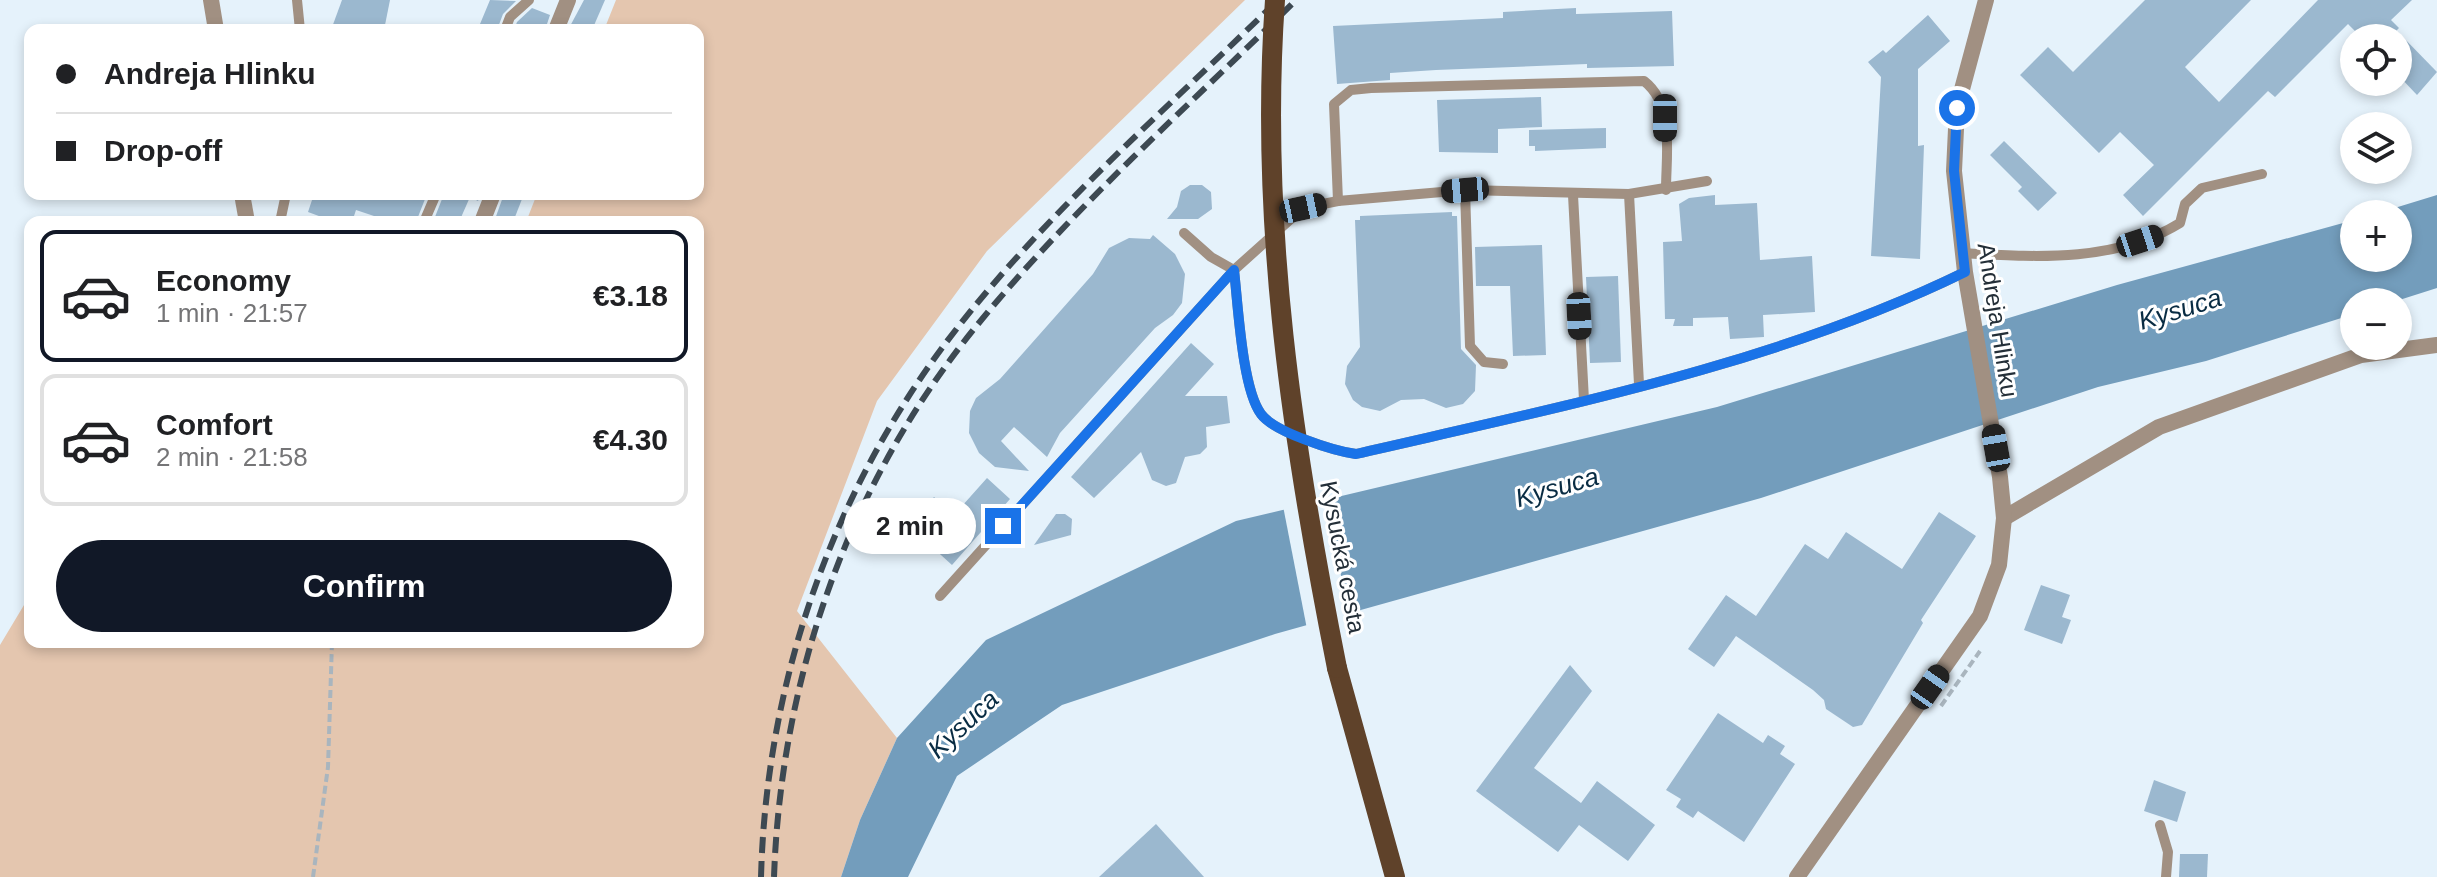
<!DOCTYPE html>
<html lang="en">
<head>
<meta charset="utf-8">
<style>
	:root { --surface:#fff; --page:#f2f2f2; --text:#202124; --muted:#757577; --line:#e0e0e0; --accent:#111827 }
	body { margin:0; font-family:Helvetica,sans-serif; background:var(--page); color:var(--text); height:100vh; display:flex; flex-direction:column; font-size:30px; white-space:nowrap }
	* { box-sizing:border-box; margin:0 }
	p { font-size:26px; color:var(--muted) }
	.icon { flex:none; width:44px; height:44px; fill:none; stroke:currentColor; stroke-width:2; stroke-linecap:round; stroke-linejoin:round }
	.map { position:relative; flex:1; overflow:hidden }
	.sheet { position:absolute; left:24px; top:216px; width:680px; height:432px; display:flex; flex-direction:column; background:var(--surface); border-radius:16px; box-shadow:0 4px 12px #0003 }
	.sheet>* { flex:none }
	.guide { position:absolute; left:24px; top:24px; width:680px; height:176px; border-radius:16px; box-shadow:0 4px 12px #0003; display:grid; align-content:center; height:176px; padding:0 32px; background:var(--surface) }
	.buttons { position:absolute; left:2340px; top:24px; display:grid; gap:16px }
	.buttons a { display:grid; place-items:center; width:72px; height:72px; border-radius:50%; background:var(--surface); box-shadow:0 4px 12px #0003; font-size:40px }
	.end { position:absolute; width:36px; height:36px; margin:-18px; border:10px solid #1a73e8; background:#fff; box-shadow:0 0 0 4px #fff }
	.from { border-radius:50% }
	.bubble { position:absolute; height:56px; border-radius:28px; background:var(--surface); box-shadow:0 4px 12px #0003; font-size:26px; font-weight:800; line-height:56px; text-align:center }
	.car { position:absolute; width:24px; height:48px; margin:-24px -12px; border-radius:10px; box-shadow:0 0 6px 2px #0007; background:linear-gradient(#222 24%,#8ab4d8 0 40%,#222 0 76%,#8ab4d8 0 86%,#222 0) }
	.guide b { display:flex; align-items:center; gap:28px; height:76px; font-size:30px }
	.guide b+b { border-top:2px solid var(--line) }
	.guide i { width:20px; height:20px; background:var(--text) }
	ul { padding:14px 0 0; list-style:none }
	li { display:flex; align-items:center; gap:24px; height:132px; margin:0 16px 12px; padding:0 16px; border:4px solid var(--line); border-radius:16px }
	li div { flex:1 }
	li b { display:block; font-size:30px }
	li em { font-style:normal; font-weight:800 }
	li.active { border-color:var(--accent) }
	li>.icon { width:72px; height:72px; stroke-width:1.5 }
	.cta { display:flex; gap:16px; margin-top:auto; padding:16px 32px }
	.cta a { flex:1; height:92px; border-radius:48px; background:var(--accent); color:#fff; font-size:32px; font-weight:800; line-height:92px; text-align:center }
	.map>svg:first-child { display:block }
</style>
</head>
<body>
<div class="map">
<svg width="2437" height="877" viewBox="0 0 2437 877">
	<rect width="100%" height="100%" fill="#e5f2fb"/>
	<path fill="#e4c6af" d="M616,0H1245L987,251L877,401L797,611L897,738L860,820L841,877H0V645L30,595V642H698V222H526L537,194H698V30H604Z"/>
	<path fill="#739dbc" d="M2437,195V288L2393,302H2354V314L2206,361L2098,387L1761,498L1275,634L1062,705L957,776L908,877H841L860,820L897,738L986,640L1236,521L1717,407L2117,285L2354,220V258H2398V214H2375Z"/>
	<path fill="#e5f2fb" d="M1326,496L1349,618L1307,629L1283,506Z"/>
	<g fill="#9bb8cf">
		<path d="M342,0H390L384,30H331Z"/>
		<path d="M490,0L516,1L503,14L497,30L480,24Z"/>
		<path d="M584,0H605L592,30H568Z"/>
		<path d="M2145,0H2251L2185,67L2219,102L2318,0H2412L2391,20L2399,28L2389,38H2362L2348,24L2275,97L2268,91L2143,216L2123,195L2154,165L2120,132L2099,153L2020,75L2048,47L2073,72Z"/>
		<path d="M532,8L550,15L545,30H514L517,22Z"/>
		<path d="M1576,8V14L1672,11L1674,66L1587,68V64L1436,70L1390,73V80L1337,84L1333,26L1503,18V12Z"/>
		<path d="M1928,15L1950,41L1918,69V146L1924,145L1920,259L1871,256L1881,77L1868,62L1883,50L1886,53Z"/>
		<path d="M2398,32L2437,72L2417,95L2398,75Z"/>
		<path d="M1541,97L1542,127L1498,129V153L1439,152L1437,100Z"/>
		<path d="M1606,128V148L1535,151V146H1529V130Z"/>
		<path d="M2004,141L2057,193L2038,211L2018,191L2022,187L1990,155Z"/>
		<path d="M1190,185H1202L1211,192L1212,209L1198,219H1167L1177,207L1181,191Z"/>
		<path d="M314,194H427L416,222H392L356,210L352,222H326L327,219L308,212Z"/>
		<path d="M444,194H481L478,201L470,197L459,222H433Z"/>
		<path d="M504,194H524L513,222H494Z"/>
		<path d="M1715,195V205L1757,203L1760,260L1812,256L1815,312L1763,315L1764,337L1730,339L1728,317L1693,318V326H1673L1675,319H1665L1663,242L1682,241L1679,204L1689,198Z"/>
		<path d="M1452,212V216H1457L1461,349L1476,365L1475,391L1463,404L1446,408L1424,399L1401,400L1380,411L1362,407L1353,400L1345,384L1347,366L1360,347L1355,220H1360V216Z"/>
		<path d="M1153,235L1175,254L1185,274L1182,303L1173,315L1155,328L1060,433L1047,457L1014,427L1001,441L1029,471L995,467L979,453L969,433L970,411L976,398L1000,379L1093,274L1109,248L1129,238L1150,239Z"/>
		<path d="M1542,245L1546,355L1513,356L1510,286H1476L1475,247Z"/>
		<path d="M1618,276L1621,362L1590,363L1586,277Z"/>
		<path d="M1191,343L1214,364L1185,396H1227L1230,423L1206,427L1207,447L1200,454L1185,457L1176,483L1166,486L1152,480L1141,452L1094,498L1071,477Z"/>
		<path d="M987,478L1010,499L952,565L909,526L934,497L954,515Z"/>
		<path d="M1939,512L1976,536L1921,620L1923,623L1862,725L1853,727L1826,709L1824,700L1813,690L1736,636L1714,667L1688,649L1726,595L1756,616L1805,544L1828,559L1846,532L1902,569Z"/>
		<path d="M1056,514H1065L1072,519L1071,535L1034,545Z"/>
		<path d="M2041,585L2070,595L2062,617L2071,620L2062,644L2024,630Z"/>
		<path d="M1570,665L1592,691L1534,768L1581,803L1597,781L1655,825L1628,861L1579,825L1558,852L1476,791Z"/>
		<path d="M1718,713L1763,743L1768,735L1785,746L1780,754L1795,764L1744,842L1698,811L1693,818L1676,807L1681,799L1666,790Z"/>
		<path d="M2154,780L2186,792L2177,822L2144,811Z"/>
		<path d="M1156,824L1204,877H1099Z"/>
		<path d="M2180,854H2208L2207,877H2179Z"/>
	</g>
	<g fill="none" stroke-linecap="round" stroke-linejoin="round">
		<g stroke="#a9b5be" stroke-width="4" stroke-dasharray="8 4" stroke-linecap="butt">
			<path d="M1941,706L1980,651"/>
			<path d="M313,877L328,767L332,642"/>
		</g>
		<g stroke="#a19082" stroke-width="10">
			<path d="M297,0L300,30"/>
			<path d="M505,30L510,17L529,0"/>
			<path d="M1465,190L1470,346L1484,362L1503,364"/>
			<path d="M1629,194L1639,384"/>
			<path d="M1573,195L1584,400"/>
			<path d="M1338,201L1334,104L1351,90L1371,88L1644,81C1675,105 1666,154 1666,190"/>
			<path d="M280,222L286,194"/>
			<path d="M424,222L436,194"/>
			<path d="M1184,233L1211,257L1234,270C1238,304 1242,388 1261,414C1274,432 1334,451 1356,454C1559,407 1777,364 1965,272"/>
			<path d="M1962,253C2035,257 2115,263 2180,223L2185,204L2202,188L2262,174"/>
			<path d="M940,596L1234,270L1303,208L1338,201L1465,190L1629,194L1707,181"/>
			<path d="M2160,825L2168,852L2166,877"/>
		</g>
		<g stroke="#a19082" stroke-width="16">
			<path d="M211,0L216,30"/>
			<path d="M556,30L568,0"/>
			<path d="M242,194L247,222"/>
			<path d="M482,222L493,194"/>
			<path d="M2004,518L2159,427L2361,355L2437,345"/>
			<path d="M1797,877L1980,616L1999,565L2004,518L2000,477L1965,272L1954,171L1957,108L1986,0"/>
		</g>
		<path stroke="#5f422a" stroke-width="20" d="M1337,668L1395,877"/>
		<g stroke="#3d4952" stroke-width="6" stroke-dasharray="16 8" stroke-linecap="butt">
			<path d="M761,877C766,687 829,501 942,348C1038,219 1164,112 1278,0"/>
			<path d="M774,877C781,678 848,485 974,329C1070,210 1188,107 1296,0"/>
		</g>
		<path stroke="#5f422a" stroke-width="20" d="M1275,0C1259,226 1293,447 1337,668"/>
	</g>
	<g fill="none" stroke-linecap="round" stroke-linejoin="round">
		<path stroke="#1a73e8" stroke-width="10" d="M1003,526L1234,270C1238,304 1242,389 1261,414C1274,432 1334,451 1356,454C1559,407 1777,364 1965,272L1954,171L1957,108"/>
	</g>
	<g text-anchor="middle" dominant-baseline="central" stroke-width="6" stroke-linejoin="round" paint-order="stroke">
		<g font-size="24" fill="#242f38" stroke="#fff">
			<text transform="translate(1998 320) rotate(81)">Andreja Hlinku</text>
			<text transform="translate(1343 557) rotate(79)">Kysucká cesta</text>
		</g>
		<g font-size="26" font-style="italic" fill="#092c43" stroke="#fff">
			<text transform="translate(2180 309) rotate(-17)">Kysuca</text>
			<text transform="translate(1557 487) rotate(-16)">Kysuca</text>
			<text transform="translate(963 724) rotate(-43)">Kysuca</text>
		</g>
	</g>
</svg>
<div class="buttons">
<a><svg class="icon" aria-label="locate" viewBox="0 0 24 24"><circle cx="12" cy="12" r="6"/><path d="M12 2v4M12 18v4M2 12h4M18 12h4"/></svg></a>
<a><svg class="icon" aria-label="layers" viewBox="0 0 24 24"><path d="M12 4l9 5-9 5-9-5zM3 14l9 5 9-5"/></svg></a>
<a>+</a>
<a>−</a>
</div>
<i class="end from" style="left:1957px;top:108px"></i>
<i class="end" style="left:1003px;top:526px"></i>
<div class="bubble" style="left:844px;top:498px;width:132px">2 min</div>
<i class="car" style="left:1665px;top:118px;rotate:180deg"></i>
<i class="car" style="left:1465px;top:190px;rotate:265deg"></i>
<i class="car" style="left:1303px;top:208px;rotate:78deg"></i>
<i class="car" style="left:2140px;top:241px;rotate:72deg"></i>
<i class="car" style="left:1579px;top:316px;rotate:177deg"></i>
<i class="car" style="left:1996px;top:448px;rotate:350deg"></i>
<i class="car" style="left:1930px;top:687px;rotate:35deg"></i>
<div class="guide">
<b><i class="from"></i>Andreja Hlinku</b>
<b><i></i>Drop-off</b>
</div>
<section class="sheet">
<ul>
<li class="active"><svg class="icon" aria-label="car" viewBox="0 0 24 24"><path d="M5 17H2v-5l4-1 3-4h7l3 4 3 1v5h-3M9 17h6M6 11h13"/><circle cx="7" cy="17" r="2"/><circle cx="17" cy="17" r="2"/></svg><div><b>Economy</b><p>1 min · 21:57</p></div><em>€3.18</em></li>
<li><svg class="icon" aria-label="car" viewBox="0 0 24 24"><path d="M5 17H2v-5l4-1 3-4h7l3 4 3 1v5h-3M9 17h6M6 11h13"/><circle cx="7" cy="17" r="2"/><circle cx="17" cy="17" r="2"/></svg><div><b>Comfort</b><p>2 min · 21:58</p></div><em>€4.30</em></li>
</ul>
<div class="cta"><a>Confirm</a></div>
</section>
</div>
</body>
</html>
